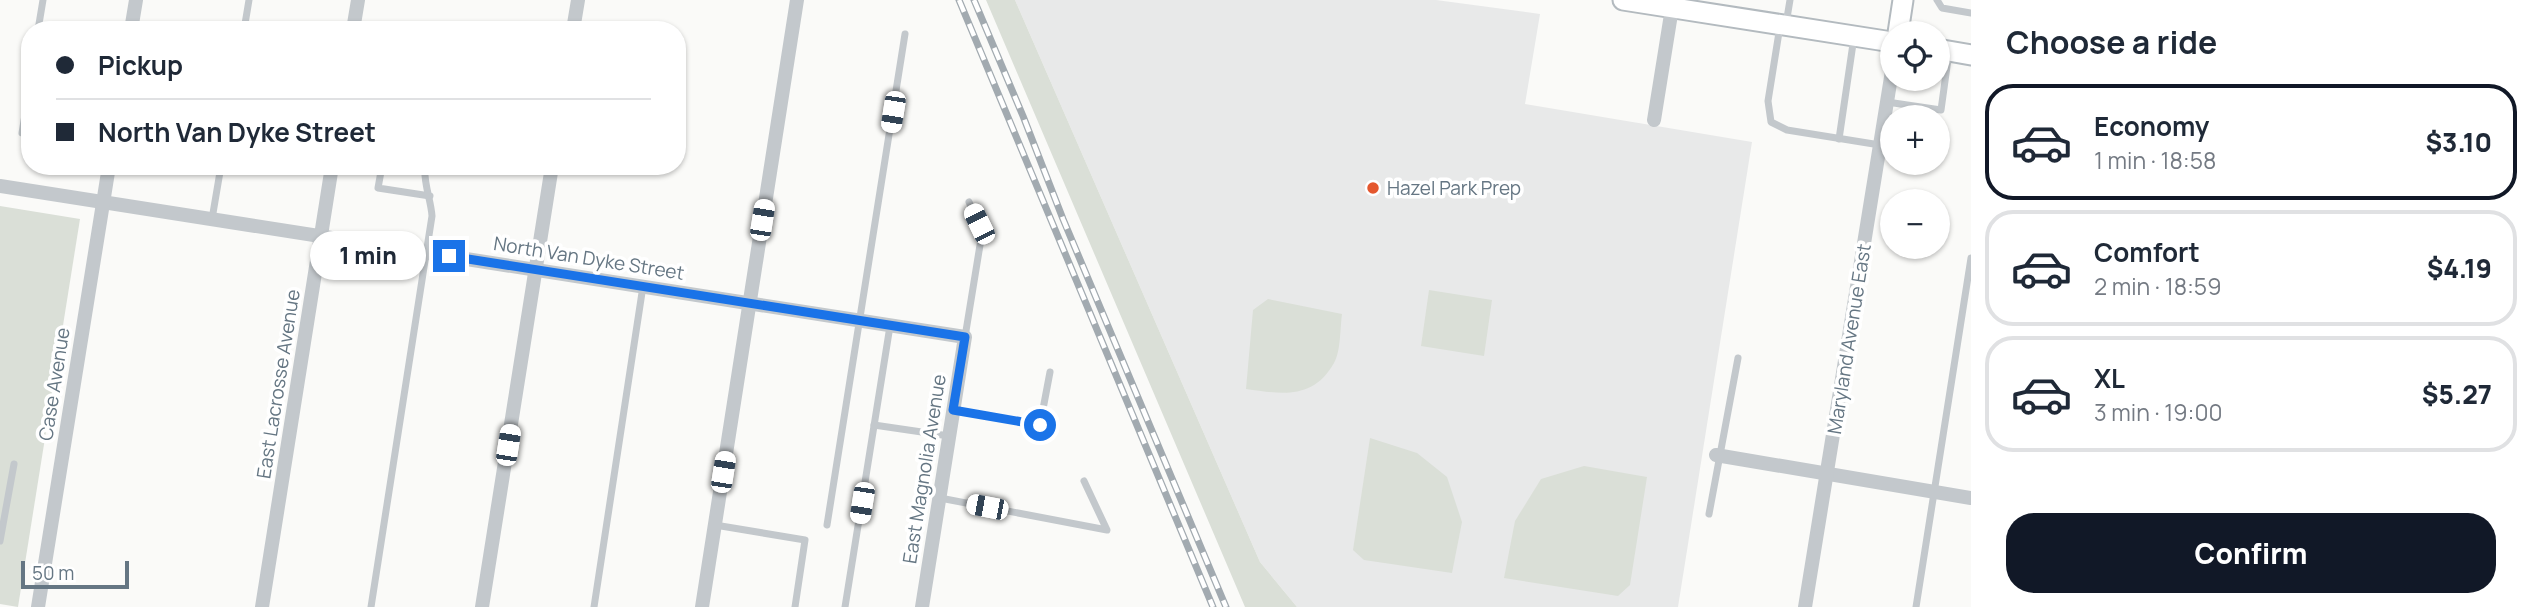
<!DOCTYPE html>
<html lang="en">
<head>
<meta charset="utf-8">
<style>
	:root { --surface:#fff; --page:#f6f6f7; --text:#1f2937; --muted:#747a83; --line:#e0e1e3; --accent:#111827 }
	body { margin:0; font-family:Manrope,sans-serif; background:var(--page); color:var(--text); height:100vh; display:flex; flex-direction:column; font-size:26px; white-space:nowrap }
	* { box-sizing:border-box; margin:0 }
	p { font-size:23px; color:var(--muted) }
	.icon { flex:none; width:38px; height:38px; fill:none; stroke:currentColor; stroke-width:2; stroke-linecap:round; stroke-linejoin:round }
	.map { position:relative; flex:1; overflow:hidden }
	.panel { display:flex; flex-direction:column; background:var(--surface); width:560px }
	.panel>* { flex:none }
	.top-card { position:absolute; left:21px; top:21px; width:665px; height:154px; border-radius:28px; box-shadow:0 2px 5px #0004; display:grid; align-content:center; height:154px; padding:0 35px; background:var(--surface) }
	.buttons { position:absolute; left:1880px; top:21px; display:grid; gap:14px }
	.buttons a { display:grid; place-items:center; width:70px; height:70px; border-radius:50%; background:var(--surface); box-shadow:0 2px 5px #0004; font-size:35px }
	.scale { position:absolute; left:21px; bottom:18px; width:108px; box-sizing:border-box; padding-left:7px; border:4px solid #657683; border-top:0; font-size:19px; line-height:24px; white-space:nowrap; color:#657683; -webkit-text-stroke:5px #fff; paint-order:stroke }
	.end { position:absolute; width:32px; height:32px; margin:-16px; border:9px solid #1a73e8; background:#fff; box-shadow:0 0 0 4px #fff }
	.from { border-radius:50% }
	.bubble { position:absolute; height:49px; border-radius:24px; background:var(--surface); box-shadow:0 2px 5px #0004; font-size:23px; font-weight:800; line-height:49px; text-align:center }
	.car { position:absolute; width:21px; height:42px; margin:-21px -10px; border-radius:9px; box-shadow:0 0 5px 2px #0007; background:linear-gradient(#fff 24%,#345 0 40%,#fff 0 76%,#345 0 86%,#fff 0) }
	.top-card b { display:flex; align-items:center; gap:24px; height:66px; font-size:26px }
	.top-card b+b { border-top:2px solid var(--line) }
	.top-card i { width:18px; height:18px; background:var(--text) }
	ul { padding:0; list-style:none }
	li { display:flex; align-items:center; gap:21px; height:116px; margin:0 14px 10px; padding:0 21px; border:4px solid var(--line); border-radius:28px }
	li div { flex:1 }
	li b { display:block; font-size:26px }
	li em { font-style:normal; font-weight:800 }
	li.on { border-color:var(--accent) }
	li>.icon { width:63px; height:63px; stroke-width:1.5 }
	h2 { padding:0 35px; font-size:32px; line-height:84px }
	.cta { display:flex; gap:14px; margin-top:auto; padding:14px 35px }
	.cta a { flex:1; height:80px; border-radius:28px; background:var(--accent); color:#fff; font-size:28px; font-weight:800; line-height:80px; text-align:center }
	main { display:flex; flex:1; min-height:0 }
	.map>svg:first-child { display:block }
</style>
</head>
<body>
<main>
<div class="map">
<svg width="1971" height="607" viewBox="0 0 1971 607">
	<rect width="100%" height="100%" fill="#fafaf8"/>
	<path fill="#e8e9e9" d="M1015,0H1436L1540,14L1525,104L1752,142L1678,607H1297L1260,562Z"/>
	<g fill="#dadfd7">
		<path d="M986,0H1015L1260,562L1297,607H1245Z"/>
		<path d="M0,206L80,219L18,607L0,604Z"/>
		<path d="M1429,290L1492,300L1484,356L1421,346Z"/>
		<path d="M1268,299L1342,314C1340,328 1341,351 1334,363C1313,400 1282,394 1246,389L1253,310Z"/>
		<path d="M1370,438L1417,453L1447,477L1462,522L1452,573L1364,560L1353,550Z"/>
		<path d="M1584,466L1647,477L1630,585L1618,596L1504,578L1515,521L1541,479Z"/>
	</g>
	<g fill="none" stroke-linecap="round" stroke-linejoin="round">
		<g stroke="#b3babf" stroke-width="23">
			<g id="secondary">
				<path d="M1623,0L1892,42"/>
				<path d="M1898,33L1903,0"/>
				<path d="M1937,49L1971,55"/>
			</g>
		</g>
		<g stroke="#c3c8cc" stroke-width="7">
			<path d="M1937,0L1942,8L1971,13"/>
			<path d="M1786,24L1790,0"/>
			<path d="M1780,26L1768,101L1771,122L1787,130L1880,145"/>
			<path d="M38,30L43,0"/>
			<path d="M244,30L249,0"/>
			<path d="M1887,102L1941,110L1949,52"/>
			<path d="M22,133L30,84"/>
			<path d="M1839,139L1854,37"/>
			<path d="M382,166L378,188L430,196"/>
			<path d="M212,219L221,166"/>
			<path d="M965,337L981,239L979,224L969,202"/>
			<path d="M953,410L1040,425L1050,372"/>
			<path d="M874,425L949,436"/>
			<path d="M940,498L1107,530L1084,481"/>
			<path d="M1709,514L1738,358"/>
			<path d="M715,525L805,540L795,607"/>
			<path d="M827,525L905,34"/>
			<path d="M0,541L14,464"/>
			<path d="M371,607L432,216C431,200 423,182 425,166"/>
			<path d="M594,607L643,286"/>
			<path d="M845,607L890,326"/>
			<path d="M1916,607L1971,258"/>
		</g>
		<g stroke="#c3c8cc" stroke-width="14">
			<path d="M131,30L136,0"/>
			<path d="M353,30L358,0"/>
			<path d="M573,30L578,0"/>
			<path d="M1654,120L1672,8"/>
			<path d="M0,186L965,337L922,607"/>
			<path d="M1716,455L1971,498"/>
			<path d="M38,607L109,166"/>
			<path d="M262,607L332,166"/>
			<path d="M482,607L552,166"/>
			<path d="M702,607L797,0"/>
			<path d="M1805,607L1892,71"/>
		</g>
		<use href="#secondary" stroke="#fff" stroke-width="19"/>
		<g stroke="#a2aab0" stroke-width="7">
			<g id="rail">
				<path d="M959,0L1213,607"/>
				<path d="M974,0L1023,116L1063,219L1226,607"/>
			</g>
		</g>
		<use href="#rail" stroke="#fff" stroke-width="4.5" stroke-dasharray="13" stroke-linecap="butt"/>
	</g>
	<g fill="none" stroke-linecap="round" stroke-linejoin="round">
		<path stroke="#1a73e8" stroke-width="9" d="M449,256L965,337L953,410L1040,425"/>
	</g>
	<circle fill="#e4572e" stroke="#fff" stroke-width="2.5" cx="1373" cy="188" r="7"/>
	<g text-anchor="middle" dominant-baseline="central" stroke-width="7" stroke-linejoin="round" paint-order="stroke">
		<g font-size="19" fill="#657683" stroke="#fff" text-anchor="start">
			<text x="1387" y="188">Hazel Park Prep</text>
		</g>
		<g font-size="19" fill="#657683" stroke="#fff">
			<text transform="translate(589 258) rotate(9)">North Van Dyke Street</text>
			<text transform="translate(1849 339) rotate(-81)">Maryland Avenue East</text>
			<text transform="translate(54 384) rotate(-81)">Case Avenue</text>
			<text transform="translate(278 384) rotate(-81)">East Lacrosse Avenue</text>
			<text transform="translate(924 469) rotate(-81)">East Magnolia Avenue</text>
		</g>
	</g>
</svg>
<div class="buttons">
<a><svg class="icon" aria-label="locate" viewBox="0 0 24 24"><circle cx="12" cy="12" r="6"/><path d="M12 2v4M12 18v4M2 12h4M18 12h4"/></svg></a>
<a>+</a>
<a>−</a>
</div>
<div class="scale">50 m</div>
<i class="end from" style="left:1040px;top:425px"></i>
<i class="end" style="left:449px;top:256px"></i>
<div class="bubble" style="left:310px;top:231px;width:116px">1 min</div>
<i class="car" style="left:893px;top:112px;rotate:189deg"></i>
<i class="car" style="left:762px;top:220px;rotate:9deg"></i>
<i class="car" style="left:979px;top:224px;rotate:334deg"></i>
<i class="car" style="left:508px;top:445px;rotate:9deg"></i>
<i class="car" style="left:723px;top:472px;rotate:9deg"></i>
<i class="car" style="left:862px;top:503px;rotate:189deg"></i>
<i class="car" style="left:987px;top:507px;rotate:281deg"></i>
<div class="top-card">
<b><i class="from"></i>Pickup</b>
<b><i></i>North Van Dyke Street</b>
</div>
</div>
<section class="panel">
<h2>Choose a ride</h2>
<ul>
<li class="on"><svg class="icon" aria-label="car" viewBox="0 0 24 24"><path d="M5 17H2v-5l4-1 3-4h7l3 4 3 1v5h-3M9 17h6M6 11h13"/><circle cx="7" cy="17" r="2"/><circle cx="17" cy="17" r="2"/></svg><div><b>Economy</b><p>1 min · 18:58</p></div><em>$3.10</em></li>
<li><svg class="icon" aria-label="car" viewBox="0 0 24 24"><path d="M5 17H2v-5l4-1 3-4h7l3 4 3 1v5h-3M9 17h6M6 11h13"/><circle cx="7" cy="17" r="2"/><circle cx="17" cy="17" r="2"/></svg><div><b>Comfort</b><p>2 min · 18:59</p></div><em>$4.19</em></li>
<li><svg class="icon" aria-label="car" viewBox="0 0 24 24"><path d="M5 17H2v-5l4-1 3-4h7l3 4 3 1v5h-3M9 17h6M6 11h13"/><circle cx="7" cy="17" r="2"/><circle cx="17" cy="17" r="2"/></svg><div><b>XL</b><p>3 min · 19:00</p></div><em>$5.27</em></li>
</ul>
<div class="cta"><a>Confirm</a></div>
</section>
</main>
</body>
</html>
